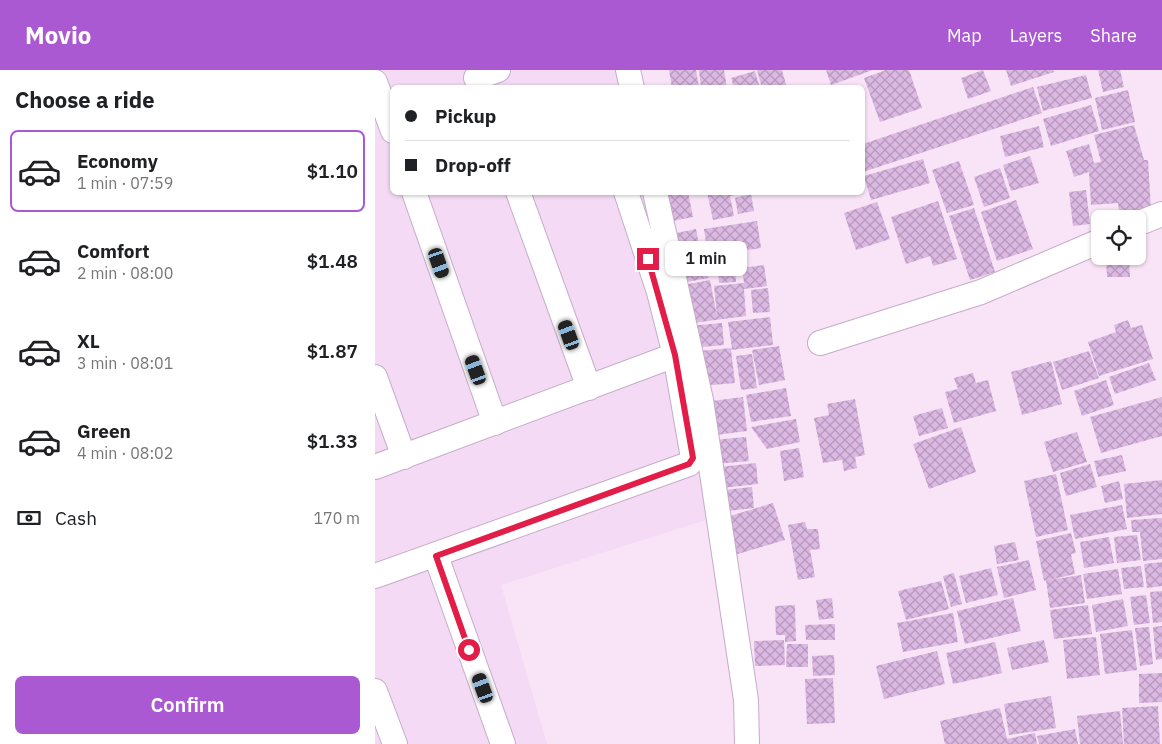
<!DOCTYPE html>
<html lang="en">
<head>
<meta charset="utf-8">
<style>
	:root { --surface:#fff; --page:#f6f6f6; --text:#202124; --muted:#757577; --line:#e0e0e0; --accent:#ab59d3 }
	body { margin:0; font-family:"IBM Plex Sans",sans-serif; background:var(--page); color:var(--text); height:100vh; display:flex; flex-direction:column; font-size:19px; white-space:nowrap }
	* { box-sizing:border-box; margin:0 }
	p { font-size:16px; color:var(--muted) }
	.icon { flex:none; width:28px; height:28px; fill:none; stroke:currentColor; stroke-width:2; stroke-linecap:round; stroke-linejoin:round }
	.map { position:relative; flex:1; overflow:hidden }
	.details { display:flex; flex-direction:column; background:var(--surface); width:375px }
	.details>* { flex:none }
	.guide { position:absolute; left:15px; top:15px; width:475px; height:110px; border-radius:8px; box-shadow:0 1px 4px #0004; display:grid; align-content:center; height:110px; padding:0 15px; background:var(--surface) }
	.buttons { position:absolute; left:716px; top:140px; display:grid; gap:10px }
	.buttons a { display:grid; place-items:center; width:55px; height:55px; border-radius:8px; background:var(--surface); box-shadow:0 1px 4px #0004; font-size:25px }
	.end { position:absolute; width:22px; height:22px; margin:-11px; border:6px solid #e11d48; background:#fff; box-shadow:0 0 0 2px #fff }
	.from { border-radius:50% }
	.bubble { position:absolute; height:35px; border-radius:8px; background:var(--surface); box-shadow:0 1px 4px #0004; font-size:16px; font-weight:600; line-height:35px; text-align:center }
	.car { position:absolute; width:15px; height:30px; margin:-15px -8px; border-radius:6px; box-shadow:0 0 4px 1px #0007; background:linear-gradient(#222 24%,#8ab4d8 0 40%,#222 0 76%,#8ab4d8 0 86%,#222 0) }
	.guide b { display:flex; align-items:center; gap:18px; height:48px; font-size:19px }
	.guide b+b { border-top:1px solid var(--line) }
	.guide i { width:12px; height:12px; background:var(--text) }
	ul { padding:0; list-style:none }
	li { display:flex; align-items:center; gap:15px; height:82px; margin:0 10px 8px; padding:0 5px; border:2px solid transparent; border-radius:8px }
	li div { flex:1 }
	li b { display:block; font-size:19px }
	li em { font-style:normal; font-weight:600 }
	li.current { border-color:var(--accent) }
	li>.icon { width:45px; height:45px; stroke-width:1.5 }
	h2 { padding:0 15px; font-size:22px; line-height:60px }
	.pay { display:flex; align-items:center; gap:12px; height:55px; padding:0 15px; font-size:19px }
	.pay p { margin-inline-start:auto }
	.button { display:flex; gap:10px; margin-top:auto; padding:10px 15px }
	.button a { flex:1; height:58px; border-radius:8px; background:var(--accent); color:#fff; font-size:20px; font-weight:600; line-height:58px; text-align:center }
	header { display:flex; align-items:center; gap:30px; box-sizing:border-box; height:70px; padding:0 25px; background:var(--accent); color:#fff }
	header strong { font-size:24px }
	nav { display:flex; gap:28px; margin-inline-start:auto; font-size:18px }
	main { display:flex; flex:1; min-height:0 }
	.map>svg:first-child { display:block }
</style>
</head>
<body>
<header>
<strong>Movio</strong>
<nav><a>Map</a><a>Layers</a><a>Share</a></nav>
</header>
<main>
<section class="details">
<h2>Choose a ride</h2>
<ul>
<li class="current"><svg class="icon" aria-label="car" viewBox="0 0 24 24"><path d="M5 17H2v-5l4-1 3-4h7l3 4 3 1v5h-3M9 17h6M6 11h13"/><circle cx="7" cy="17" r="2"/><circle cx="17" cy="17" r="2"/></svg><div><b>Economy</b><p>1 min · 07:59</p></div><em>$1.10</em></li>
<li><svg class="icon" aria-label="car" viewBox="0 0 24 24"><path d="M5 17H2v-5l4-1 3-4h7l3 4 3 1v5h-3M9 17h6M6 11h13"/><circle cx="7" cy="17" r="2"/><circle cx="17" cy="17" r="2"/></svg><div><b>Comfort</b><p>2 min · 08:00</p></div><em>$1.48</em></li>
<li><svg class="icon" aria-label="car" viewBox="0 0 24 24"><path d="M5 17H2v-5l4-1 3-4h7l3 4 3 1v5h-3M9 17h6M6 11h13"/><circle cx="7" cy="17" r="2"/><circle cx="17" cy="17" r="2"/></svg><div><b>XL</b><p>3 min · 08:01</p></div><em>$1.87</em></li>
<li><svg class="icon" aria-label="car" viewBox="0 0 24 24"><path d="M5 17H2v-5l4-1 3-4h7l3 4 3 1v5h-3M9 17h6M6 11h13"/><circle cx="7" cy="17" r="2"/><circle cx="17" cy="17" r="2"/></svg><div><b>Green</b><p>4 min · 08:02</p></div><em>$1.33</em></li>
</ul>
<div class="pay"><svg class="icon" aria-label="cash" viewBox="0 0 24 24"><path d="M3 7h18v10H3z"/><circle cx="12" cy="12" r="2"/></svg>Cash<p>170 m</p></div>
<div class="button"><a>Confirm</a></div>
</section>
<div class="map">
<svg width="787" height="674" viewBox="0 0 787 674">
	<defs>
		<pattern id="building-cross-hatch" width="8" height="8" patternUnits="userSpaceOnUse" patternTransform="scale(1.25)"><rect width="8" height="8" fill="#dcb9e3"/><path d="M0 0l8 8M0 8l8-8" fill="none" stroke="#b699bc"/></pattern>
	</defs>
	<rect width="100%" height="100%" fill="#f9e4f7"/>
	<path fill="#f4daf4" d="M0,0H245L248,17L18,18V122L269,123L334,449L126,515L172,674H0Z"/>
	<g fill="url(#building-cross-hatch)">
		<path d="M294,0H321L324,18H297Z"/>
		<path d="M324,0H349L352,18H326Z"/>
		<path d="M382,0H407L412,18H387Z"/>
		<path d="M451,0H498L456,15Z"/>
		<path d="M511,0H534L547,38L505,52L489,8Z"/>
		<path d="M608,0L616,21L593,29L586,8Z"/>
		<path d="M631,0H678L679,2L636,16Z"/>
		<path d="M723,0H745L749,17L728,22Z"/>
		<path d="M380,1L385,18H359L356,8Z"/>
		<path d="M711,5L717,28L668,41L662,17Z"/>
		<path d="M658,17L667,43L488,102V74Z"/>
		<path d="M753,20L760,52L727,60L720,28Z"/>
		<path d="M716,35L724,61L676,76L668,49Z"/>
		<path d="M759,55L769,90H773L776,139L744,141L743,133L716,135L714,102L699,107L691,81L714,74L719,93L726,92L719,65Z"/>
		<path d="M664,56L669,77L630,87L625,66Z"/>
		<path d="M655,86L664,113L636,121L628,95Z"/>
		<path d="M548,89L555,113L496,130L489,106Z"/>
		<path d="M584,91L599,135L572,143L557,100Z"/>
		<path d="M625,98L635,128L609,137L599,107Z"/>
		<path d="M711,120L715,154L698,156L694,122Z"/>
		<path d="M286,122H313L318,147L292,152Z"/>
		<path d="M332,122H370V123L355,126L359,146L338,150Z"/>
		<path d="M376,124L379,141L363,144L360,128Z"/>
		<path d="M641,130L658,179L622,191L606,142Z"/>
		<path d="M563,131L582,189L558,196L555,186L531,194L516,147Z"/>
		<path d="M502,132L515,169L481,180L469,143Z"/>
		<path d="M599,138L620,202L595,210L574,146Z"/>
		<path d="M382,151L386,178L333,186L329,159Z"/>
		<path d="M321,159L326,185L297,190L292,165Z"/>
		<path d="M329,185L333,208L302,214L298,191Z"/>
		<path d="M731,186H754L755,207H732Z"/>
		<path d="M359,190L361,212L344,213L342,192Z"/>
		<path d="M389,195L392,216L369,219L371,246L310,254L303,216L335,210L342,246L339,216L369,213L367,198Z"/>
		<path d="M393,218L395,242L378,243L376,220Z"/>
		<path d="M395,247L398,275L356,280L360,313L326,316L323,281L357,278L353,252Z"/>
		<path d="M753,250L756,258L767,255L778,289L724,306L713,272L741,262L739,255Z"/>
		<path d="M347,253L349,275L315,278L313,256Z"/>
		<path d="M404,276L410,310L384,315L377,280Z"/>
		<path d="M714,281L724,308L687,320L678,292Z"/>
		<path d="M377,284L382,318L366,320L361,286Z"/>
		<path d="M676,291L687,334L647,345L636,302Z"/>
		<path d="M774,293L781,310L740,324L734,307Z"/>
		<path d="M598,303L601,313L613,310L621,341L579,353L570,322L583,319L579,308Z"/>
		<path d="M731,310L739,335L707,346L699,321Z"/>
		<path d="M411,318L416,346L376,352L371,325Z"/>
		<path d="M368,327L372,361L333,366L329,332Z"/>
		<path d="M787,327V366L726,383L715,347Z"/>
		<path d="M480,329L490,385L480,387L482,398L469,401L467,390L448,393L439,348L454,345L452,334Z"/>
		<path d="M567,338L573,358L544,366L538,346Z"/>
		<path d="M421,349L425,372L392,379L376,357Z"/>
		<path d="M586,357L601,402L554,419L538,374Z"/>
		<path d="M702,362L712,392L678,402L669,372Z"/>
		<path d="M371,367L374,391L340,394L338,370Z"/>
		<path d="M424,378L429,407L409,411L405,381Z"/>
		<path d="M747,385L751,401L723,407L719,391Z"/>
		<path d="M381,393L383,414L346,418L344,397Z"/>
		<path d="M715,394L722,417L691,426L685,403Z"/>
		<path d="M681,404L693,460L661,467L649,411Z"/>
		<path d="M787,410V444L752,448L749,414Z"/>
		<path d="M744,411L748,429L730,433L726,416Z"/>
		<path d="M377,417L379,438L353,441L350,420Z"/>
		<path d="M398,433L410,470L356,486L345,449Z"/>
		<path d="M747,435L752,459L700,469L695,445Z"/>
		<path d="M787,448V489L768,491L765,462H757L756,450Z"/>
		<path d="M430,452L432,459H443L445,479L435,480L440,507L423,510L413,455Z"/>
		<path d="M696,463L701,483L696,484L700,504L674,510L706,505L710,533L675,538L671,510L669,511L661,471Z"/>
		<path d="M762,465L766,490L742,493L739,467Z"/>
		<path d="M734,467L739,493L709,498L705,472Z"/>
		<path d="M640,472L644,490L622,494L619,476Z"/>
		<path d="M654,490L661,520L629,528L622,497Z"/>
		<path d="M787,492V516L772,518L769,494Z"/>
		<path d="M766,496L769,517L749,519L746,498Z"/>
		<path d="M616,498L623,525L591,533L584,506Z"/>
		<path d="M743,499L747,524L712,529L708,504Z"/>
		<path d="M579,503L587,534L576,537L568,506Z"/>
		<path d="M566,511L574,539L531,550L523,521Z"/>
		<path d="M787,521V552L778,553L775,522Z"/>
		<path d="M771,525L775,553L759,555L755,527Z"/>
		<path d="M457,528L459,548L444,550L441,530Z"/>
		<path d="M638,528L646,561L590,574L582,541Z"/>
		<path d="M748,529L753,556L721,562L717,535Z"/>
		<path d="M420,535L421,571L410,572V565H401L400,536Z"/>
		<path d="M713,535L717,564L679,569L675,540Z"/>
		<path d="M578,543L583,572L528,582L522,553Z"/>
		<path d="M460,554V570H431L430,555Z"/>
		<path d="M787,556V589L781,590L778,557Z"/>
		<path d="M774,557L778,594L765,596L760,558Z"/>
		<path d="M757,560L762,600L730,604L725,564Z"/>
		<path d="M721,567L725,605L692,609L688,570Z"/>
		<path d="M409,570L410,595L380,596L379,571Z"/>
		<path d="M669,570L674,592L637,600L632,578Z"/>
		<path d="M620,572L627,603L578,614L571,583Z"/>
		<path d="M412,574H433V597H411Z"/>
		<path d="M562,581L570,614L509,629L501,596Z"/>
		<path d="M459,585L460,605L438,606L437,586Z"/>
		<path d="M787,603V632L764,633V604Z"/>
		<path d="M458,608L460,653L432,654L430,609Z"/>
		<path d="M676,626L681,658L634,665L629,634Z"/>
		<path d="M783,636L785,674H749L747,638Z"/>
		<path d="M625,638L632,669L660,663L662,674H570L565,651Z"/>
		<path d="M745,641L748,674H705L702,646Z"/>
		<path d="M700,659L703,674H664L662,666Z"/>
	</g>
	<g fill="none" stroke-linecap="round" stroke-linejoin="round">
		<g stroke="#c5acc8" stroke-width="26">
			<g id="minor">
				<path d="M253,0L257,18"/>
				<path d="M101,8L123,0"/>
				<path d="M0,12L18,61"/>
				<path d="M39,122L120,353"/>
				<path d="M143,122L214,318"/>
				<path d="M280,122L326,330L371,630L372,674"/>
				<path d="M762,154L787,144"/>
				<path d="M445,273L606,222L725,171"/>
				<path d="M0,307L29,387"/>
				<path d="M0,397L300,285"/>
				<path d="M61,486L128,674"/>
				<path d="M0,506L314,394L318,388L300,285L284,222L251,122"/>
				<path d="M0,621L20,674"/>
			</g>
		</g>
		<use href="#minor" stroke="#fff" stroke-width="24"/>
	</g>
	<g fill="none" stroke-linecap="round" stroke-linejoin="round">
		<path stroke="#e11d48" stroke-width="6" d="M94,580L61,486L314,394L318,388L300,285L273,189"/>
	</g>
</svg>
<div class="buttons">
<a><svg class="icon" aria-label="locate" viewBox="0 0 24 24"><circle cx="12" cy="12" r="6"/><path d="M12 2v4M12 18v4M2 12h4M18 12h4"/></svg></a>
</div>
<i class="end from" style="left:94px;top:580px"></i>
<i class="end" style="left:273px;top:189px"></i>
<div class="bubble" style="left:290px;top:171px;width:82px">1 min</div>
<i class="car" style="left:64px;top:193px;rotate:161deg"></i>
<i class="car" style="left:194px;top:265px;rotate:340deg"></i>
<i class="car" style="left:101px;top:300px;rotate:340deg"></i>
<i class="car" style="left:108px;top:618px;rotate:340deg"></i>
<div class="guide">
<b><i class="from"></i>Pickup</b>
<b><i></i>Drop-off</b>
</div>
</div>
</main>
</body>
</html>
